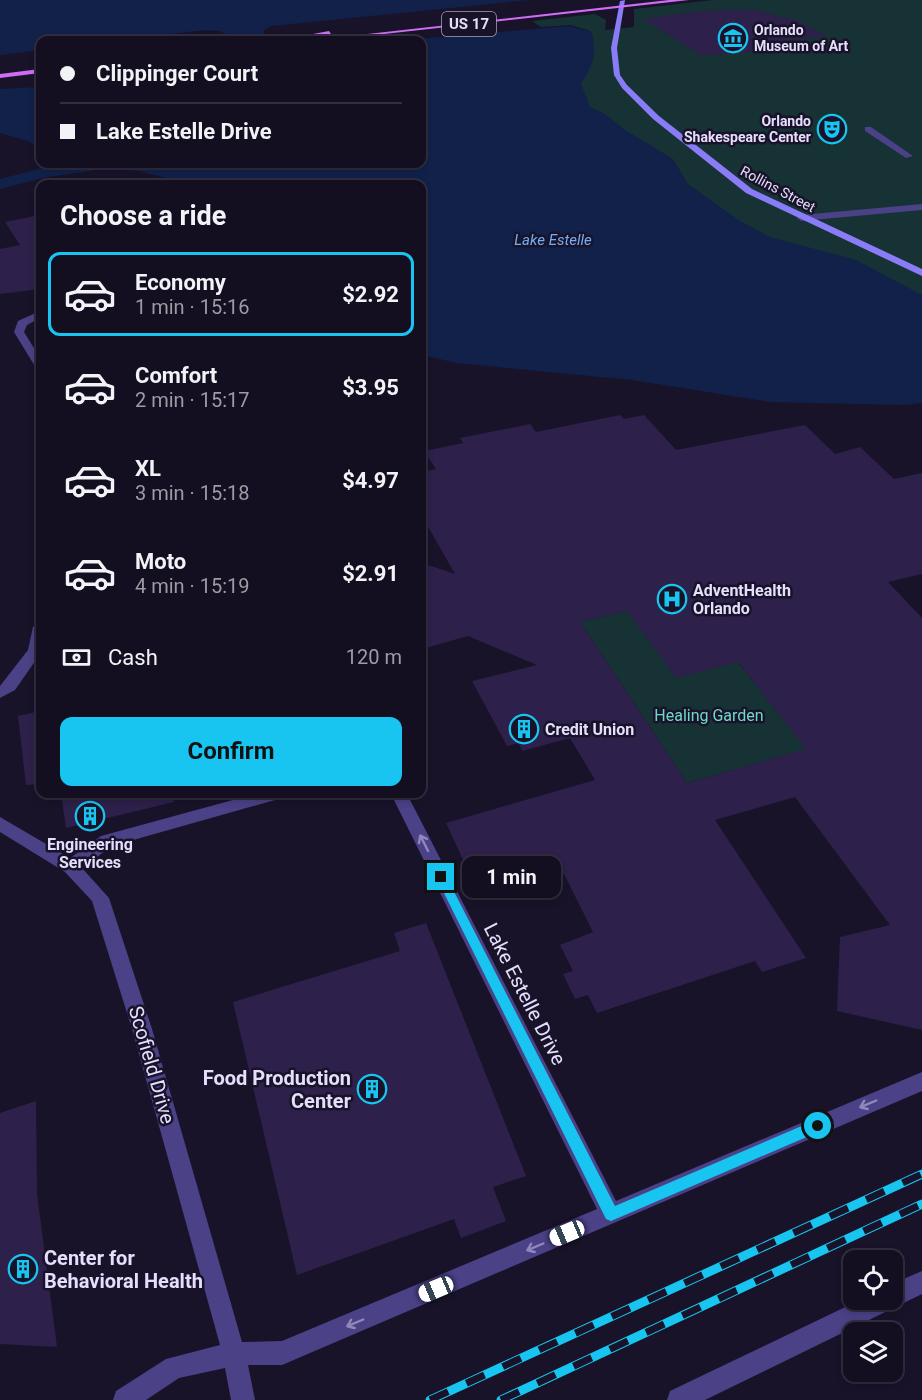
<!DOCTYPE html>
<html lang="en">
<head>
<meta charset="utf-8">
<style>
	:root { --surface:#130e20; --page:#1c1729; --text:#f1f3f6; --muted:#9d9ca5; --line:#322e3e; --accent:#17c5f0 }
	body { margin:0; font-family:Roboto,sans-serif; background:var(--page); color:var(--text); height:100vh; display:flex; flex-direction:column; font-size:22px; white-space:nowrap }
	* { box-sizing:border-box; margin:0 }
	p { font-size:20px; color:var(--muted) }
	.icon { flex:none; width:33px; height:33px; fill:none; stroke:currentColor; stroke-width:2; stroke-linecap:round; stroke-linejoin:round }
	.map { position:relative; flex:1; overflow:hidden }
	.drawer { position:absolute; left:36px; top:180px; width:390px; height:618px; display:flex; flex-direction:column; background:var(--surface); border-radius:12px; box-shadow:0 3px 9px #0003,0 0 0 2px var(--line) }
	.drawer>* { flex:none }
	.top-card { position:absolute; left:36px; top:36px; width:390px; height:132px; border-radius:12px; box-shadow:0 3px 9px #0003,0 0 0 2px var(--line); display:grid; align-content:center; height:132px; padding:0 24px; background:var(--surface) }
	.buttons { position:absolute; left:843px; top:1250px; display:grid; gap:12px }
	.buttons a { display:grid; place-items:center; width:60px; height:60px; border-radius:12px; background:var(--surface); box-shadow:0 3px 9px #0003,0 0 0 2px var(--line); font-size:30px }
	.end { position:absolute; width:27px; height:27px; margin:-14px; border:8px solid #17c5f0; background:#111; box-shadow:0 0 0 3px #111 }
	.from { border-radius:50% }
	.bubble { position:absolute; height:42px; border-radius:12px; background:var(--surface); box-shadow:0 3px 9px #0003,0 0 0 2px var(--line); font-size:20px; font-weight:700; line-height:42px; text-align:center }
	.car { position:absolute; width:18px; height:36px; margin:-18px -9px; border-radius:8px; box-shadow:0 0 4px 2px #0007; background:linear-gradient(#fff 24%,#345 0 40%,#fff 0 76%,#345 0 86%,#fff 0) }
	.top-card b { display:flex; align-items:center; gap:21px; height:57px; font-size:22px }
	.top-card b+b { border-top:2px solid var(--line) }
	.top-card i { width:15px; height:15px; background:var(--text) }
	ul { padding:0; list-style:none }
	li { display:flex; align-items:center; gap:18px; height:84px; margin:0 12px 9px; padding:0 12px; border:3px solid transparent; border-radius:12px }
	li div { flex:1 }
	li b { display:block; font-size:22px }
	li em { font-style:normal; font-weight:700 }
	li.current { border-color:var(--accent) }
	li>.icon { width:54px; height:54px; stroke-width:1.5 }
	h2 { padding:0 24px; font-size:27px; line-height:72px }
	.pay { display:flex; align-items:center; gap:15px; height:66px; padding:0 24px; font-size:22px }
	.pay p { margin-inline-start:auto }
	.cta { display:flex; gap:12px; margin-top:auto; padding:12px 24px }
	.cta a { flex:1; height:69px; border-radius:12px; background:var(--accent); color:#111; font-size:24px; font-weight:700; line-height:69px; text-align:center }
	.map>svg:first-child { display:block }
</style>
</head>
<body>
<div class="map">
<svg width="922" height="1400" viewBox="0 0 922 1400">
	<rect width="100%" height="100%" fill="#19132a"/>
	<g fill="#163234">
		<path d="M713,0H922V329L800,260L573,121L590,31L570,25L541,27L532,21L595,14L606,20L605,30L634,27V9Z"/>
		<path d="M706,592L691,603L795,734L839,740L687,783L580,622Z"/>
	</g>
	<g fill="#11214a">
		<path d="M0,0H529L271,26L264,30L263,36L267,40H238L219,31L206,30L119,40H40V50L0,55Z"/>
		<path d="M569,26L592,32C596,56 594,64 581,84L590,107L605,114L625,130L673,159L688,184L740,221L770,237L856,260L922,295V403L904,405L770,402L632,380L457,363L422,355V184H176L166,178L139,171L65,164H422V40H405Z"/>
		<path d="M40,87V149L28,141L0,133V89Z"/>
	</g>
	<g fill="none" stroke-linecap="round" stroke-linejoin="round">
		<path fill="#11214a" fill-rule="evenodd" d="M75,164H97L99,166L91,171L47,177L0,189V179L46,167Z"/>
	</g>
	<g fill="#2d204a" fill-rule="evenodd">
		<path d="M730,10H760L778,17L792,18L827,36L772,42L764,49L757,51L702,56L643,19L689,12Z"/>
		<path d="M40,215V289L0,294V249L20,245L5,222Z"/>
		<path d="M620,415L624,419L644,415L676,450L805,425L835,454L860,447L894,479L922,473V574L888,582L922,618V1030L837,1011L840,937L890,925L795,797L715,820L806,958L762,972L755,961L597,1013L588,995L575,999L563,974L573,971L560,945L593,932L564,874L504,893L502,888L490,892L475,861L465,864L446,823L595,780L570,738L522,751L519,743L507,746L472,681L537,665L468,636L422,649V563L455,574L422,516V472L436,469L424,451L463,443L460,438L530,424L536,432ZM627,611L676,678L738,662L806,749L687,783L580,622Z"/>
		<path d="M40,711V784L26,785L18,716Z"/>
		<path d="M61,794H173L174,802L66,828Z"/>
		<path d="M426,923L526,1176L493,1187L506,1221L461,1238L454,1219L297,1275L233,1002L400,951L394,933Z"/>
		<path d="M36,1101L37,1194L57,1347L0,1344V1113Z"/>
	</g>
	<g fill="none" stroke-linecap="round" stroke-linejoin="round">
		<g fill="#4a4186" fill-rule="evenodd">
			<path d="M865,127H871L913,156L906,158L865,131Z"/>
			<path d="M922,204V210L801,221L797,218L801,215Z"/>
			<path d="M40,311V318L27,325L24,332L40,358V369L36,368L14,332L18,321Z"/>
			<path d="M40,622V654L15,690L0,698V686L28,650L33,627Z"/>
			<path d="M255,794H283L281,798L275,800L112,846L82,868L109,898L152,1029L242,1342L282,1341L597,1209L391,794H407L616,1201L922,1072V1091L282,1365H248L255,1400H231L225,1368L179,1378L146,1400H113L116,1391L166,1359L220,1345L132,1029L92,901L65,872L0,832V817L70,858L101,836Z"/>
			<path d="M922,1271V1294L705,1400H667L670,1391L862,1299H892V1284Z"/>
		</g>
		<path fill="#8a7cf6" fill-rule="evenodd" d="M625,0L617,48L620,75L627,85L659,116L752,189L922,269V276L746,193L653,119L622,88L614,75L611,48L620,1Z"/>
		<g fill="#cf6df5" fill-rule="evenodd">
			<path d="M669,0H689L330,40H314Z"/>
			<path d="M329,31L331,34L293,40H281Z"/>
			<path d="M40,69V73L0,78V74Z"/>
		</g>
		<g stroke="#17c5f0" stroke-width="9">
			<g id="rail">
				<path d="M430,1400L922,1174"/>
				<path d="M501,1400L922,1204"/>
			</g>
		</g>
		<use href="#rail" stroke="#19132a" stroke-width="7" stroke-dasharray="20" stroke-linecap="butt"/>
	</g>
	<defs><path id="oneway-shaft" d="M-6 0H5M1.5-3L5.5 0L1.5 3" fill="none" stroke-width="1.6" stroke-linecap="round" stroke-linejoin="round" transform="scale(1.5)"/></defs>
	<g stroke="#9088bc">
		<use href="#oneway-shaft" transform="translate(424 843) rotate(-117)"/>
		<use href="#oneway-shaft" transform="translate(868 1104) rotate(157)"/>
		<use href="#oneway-shaft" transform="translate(535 1247) rotate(157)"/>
		<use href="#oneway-shaft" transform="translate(355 1323) rotate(157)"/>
	</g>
	<path fill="#17c5f0" d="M441,872L445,874L615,1206L818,1119L823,1121L825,1126L823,1130L611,1221L606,1219L436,877Z"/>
	<defs>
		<g id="museum-ring" transform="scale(1.5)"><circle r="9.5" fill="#19132a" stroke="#17c5f0" stroke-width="1.5"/><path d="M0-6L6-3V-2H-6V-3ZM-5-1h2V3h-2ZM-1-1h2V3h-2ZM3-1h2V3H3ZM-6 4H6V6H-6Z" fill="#17c5f0"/></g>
		<g id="theatre-ring" transform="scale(1.5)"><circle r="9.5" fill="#19132a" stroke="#17c5f0" stroke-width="1.5"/><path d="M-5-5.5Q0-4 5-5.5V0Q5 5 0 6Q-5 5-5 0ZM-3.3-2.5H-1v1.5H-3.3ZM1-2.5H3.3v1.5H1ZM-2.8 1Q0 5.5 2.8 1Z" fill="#17c5f0"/></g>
		<g id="hospital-ring" transform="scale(1.5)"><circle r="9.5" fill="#19132a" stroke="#17c5f0" stroke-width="1.5"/><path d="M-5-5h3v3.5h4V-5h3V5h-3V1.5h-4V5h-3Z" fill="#17c5f0"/></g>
		<g id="building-ring" transform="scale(1.5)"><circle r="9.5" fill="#19132a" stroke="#17c5f0" stroke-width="1.5"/><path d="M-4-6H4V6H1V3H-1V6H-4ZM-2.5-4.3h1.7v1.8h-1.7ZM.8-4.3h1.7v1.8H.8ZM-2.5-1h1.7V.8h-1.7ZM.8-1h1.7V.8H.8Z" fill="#17c5f0"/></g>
	</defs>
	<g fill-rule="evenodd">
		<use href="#museum-ring" x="733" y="38"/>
		<use href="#theatre-ring" x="832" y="129"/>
		<use href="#hospital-ring" x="672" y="599"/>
		<use href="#building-ring" x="524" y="729"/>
		<use href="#building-ring" x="90" y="816"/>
		<use href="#building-ring" x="372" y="1089"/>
		<use href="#building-ring" x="23" y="1269"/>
	</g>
	<g text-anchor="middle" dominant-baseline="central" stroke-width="5" stroke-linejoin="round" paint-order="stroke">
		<g font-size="14" font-weight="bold" fill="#e5defd" stroke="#19132a" text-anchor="start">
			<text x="754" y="30">Orlando<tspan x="754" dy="16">Museum of Art</tspan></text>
			<text x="811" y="121" text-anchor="end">Orlando<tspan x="811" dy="16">Shakespeare Center</tspan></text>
		</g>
		<g font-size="14" fill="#e5defd" stroke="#19132a">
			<text transform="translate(778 189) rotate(28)">Rollins Street</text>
		</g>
		<rect fill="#19132a" stroke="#a8a1be" stroke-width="1.5" x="442" y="12" width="54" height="24" rx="4.5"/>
		<g font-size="15" font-weight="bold" fill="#e5defd">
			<text x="469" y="24">US 17</text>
		</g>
		<g font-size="15" font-style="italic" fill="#73adf6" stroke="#19132a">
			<text x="553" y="240">Lake Estelle</text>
		</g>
		<g font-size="16" font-weight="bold" fill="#e5defd" stroke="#19132a" text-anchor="start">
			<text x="693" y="590">AdventHealth<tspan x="693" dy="18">Orlando</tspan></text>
			<text x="545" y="729">Credit Union</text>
			<text x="90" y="844" text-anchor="middle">Engineering<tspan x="90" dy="18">Services</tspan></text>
		</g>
		<g font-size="16" fill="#6ddac9" stroke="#19132a">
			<text x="709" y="715">Healing Garden</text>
		</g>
		<g font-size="20" fill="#e5defd" stroke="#19132a">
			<text transform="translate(525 994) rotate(63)">Lake Estelle Drive</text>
			<text transform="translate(152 1065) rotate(74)">Scofield Drive</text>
		</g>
		<g font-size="20" font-weight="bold" fill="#e5defd" stroke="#19132a" text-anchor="end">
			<text x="351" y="1078">Food Production<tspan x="351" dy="23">Center</tspan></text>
			<text x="44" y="1258" text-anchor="start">Center for<tspan x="44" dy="23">Behavioral Health</tspan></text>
		</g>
	</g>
</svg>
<div class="buttons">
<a><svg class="icon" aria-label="locate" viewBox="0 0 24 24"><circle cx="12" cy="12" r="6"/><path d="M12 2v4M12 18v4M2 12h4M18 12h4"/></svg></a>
<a><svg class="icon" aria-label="layers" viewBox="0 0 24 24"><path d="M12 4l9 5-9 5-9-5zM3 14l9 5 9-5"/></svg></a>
</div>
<i class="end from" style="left:818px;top:1126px"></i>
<i class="end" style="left:441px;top:877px"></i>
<div class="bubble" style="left:462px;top:856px;width:99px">1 min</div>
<i class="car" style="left:567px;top:1233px;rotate:247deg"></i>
<i class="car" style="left:436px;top:1289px;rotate:247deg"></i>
<div class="top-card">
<b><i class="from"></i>Clippinger Court</b>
<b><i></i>Lake Estelle Drive</b>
</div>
<section class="drawer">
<h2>Choose a ride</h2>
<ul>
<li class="current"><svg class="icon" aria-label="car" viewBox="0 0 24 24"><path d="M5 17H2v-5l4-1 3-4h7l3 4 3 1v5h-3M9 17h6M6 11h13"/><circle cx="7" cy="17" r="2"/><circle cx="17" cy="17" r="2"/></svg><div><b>Economy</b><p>1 min · 15:16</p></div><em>$2.92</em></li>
<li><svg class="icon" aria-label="car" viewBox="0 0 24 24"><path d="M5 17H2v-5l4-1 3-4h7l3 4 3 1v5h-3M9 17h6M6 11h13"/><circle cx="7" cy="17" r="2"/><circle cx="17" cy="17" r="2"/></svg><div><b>Comfort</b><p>2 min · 15:17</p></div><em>$3.95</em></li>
<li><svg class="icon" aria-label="car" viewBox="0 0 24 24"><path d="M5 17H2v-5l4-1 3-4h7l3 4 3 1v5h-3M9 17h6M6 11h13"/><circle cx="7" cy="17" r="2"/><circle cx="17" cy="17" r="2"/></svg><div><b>XL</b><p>3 min · 15:18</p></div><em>$4.97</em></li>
<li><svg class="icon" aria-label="car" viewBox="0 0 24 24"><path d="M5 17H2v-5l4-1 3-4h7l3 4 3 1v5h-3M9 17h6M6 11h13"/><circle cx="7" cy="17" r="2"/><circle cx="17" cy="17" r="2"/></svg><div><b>Moto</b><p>4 min · 15:19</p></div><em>$2.91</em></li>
</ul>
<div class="pay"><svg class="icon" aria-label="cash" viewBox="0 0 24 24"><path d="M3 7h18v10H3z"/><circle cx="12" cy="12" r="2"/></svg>Cash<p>120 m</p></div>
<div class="cta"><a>Confirm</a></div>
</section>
</div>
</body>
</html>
